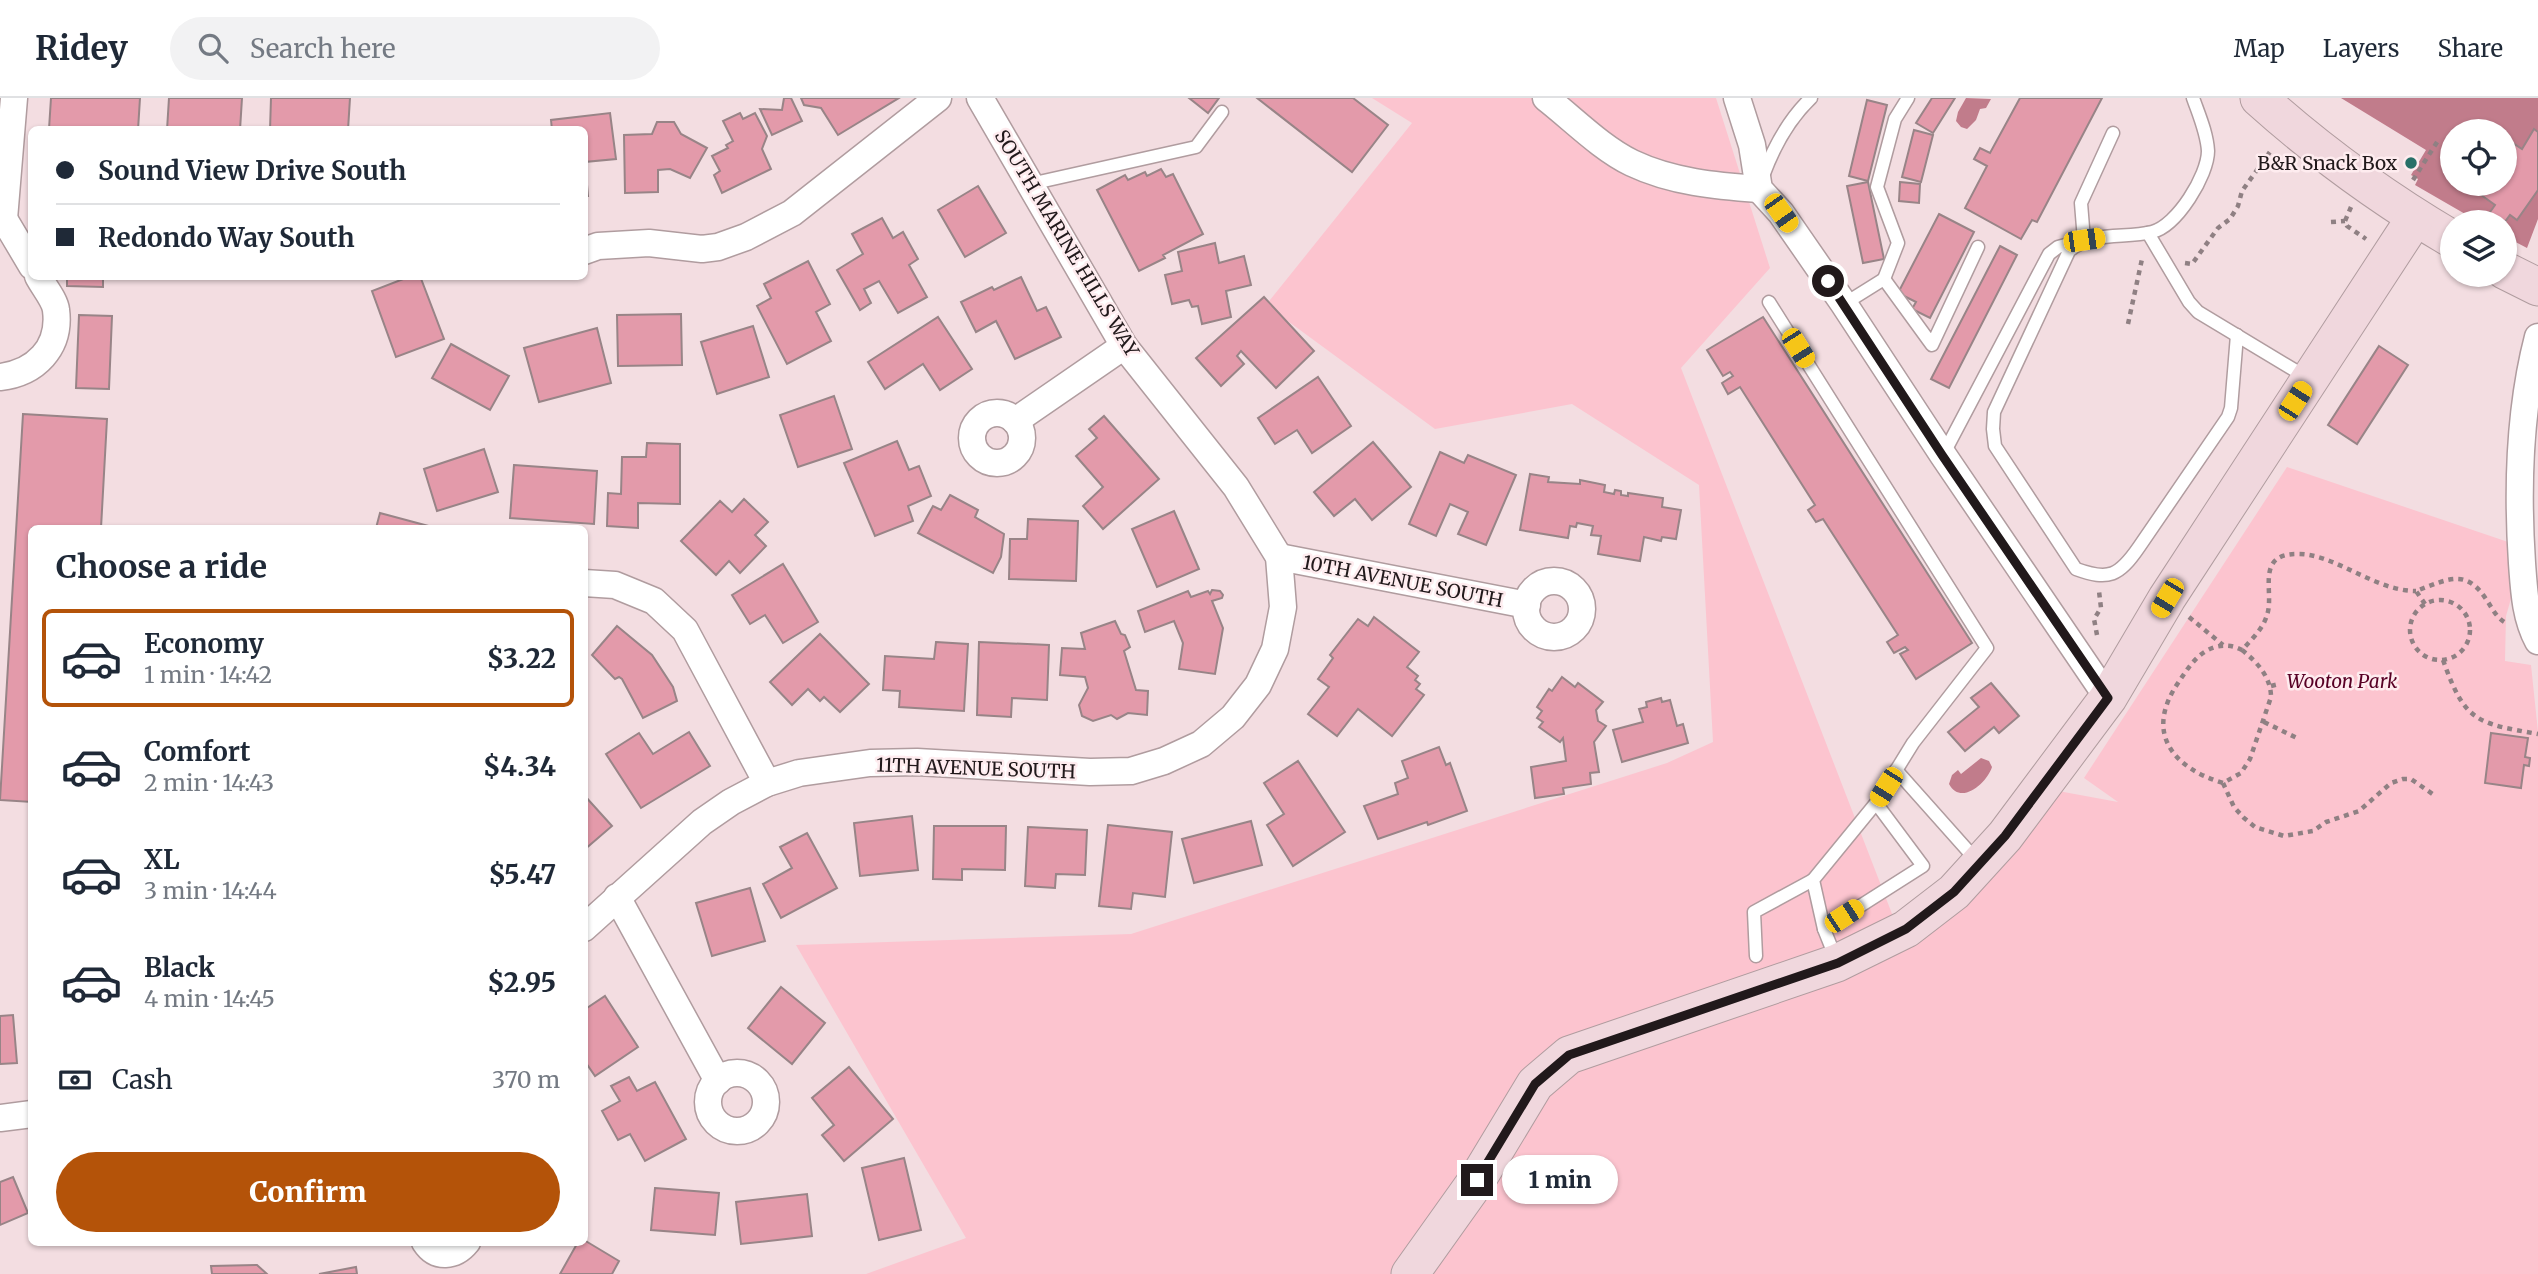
<!DOCTYPE html>
<html lang="en">
<head>
<meta charset="utf-8">
<style>
	:root { --surface:#fff; --page:#f2f2f3; --text:#1f2937; --muted:#747a83; --line:#e0e1e3; --accent:#b45309 }
	body { margin:0; font-family:Merriweather,serif; background:var(--page); color:var(--text); height:100vh; display:flex; flex-direction:column; font-size:26px; white-space:nowrap }
	* { box-sizing:border-box; margin:0 }
	p { font-size:23px; color:var(--muted) }
	.icon { flex:none; width:38px; height:38px; fill:none; stroke:currentColor; stroke-width:2; stroke-linecap:round; stroke-linejoin:round }
	.map { position:relative; flex:1; overflow:hidden }
	.panel { position:absolute; left:28px; top:427px; width:560px; height:721px; display:flex; flex-direction:column; background:var(--surface); border-radius:10px; box-shadow:0 2px 5px #0004 }
	.panel>* { flex:none }
	.guide { position:absolute; left:28px; top:28px; width:560px; height:154px; border-radius:10px; box-shadow:0 2px 5px #0004; display:grid; align-content:center; height:154px; padding:0 28px; background:var(--surface) }
	.fabs { position:absolute; left:2440px; top:21px; display:grid; gap:14px }
	.fabs a { display:grid; place-items:center; width:77px; height:77px; border-radius:50%; background:var(--surface); box-shadow:0 2px 5px #0004; font-size:35px }
	.end { position:absolute; width:32px; height:32px; margin:-16px; border:9px solid #21191b; background:#fff; box-shadow:0 0 0 4px #fff }
	.from { border-radius:50% }
	.bubble { position:absolute; height:49px; border-radius:24px; background:var(--surface); box-shadow:0 2px 5px #0004; font-size:23px; font-weight:800; line-height:49px; text-align:center }
	.car { position:absolute; width:21px; height:42px; margin:-21px -10px; border-radius:9px; box-shadow:0 0 5px 2px #0007; background:linear-gradient(#f5c518 24%,#345 0 40%,#f5c518 0 76%,#345 0 86%,#f5c518 0) }
	.guide b { display:flex; align-items:center; gap:24px; height:66px; font-size:26px }
	.guide b+b { border-top:2px solid var(--line) }
	.guide i { width:18px; height:18px; background:var(--text) }
	ul { padding:0; list-style:none }
	li { display:flex; align-items:center; gap:21px; height:98px; margin:0 14px 10px; padding:0 14px; border:4px solid transparent; border-radius:10px }
	li div { flex:1 }
	li b { display:block; font-size:26px }
	li em { font-style:normal; font-weight:800 }
	li.on { border-color:var(--accent) }
	li>.icon { width:63px; height:63px; stroke-width:1.5 }
	h2 { padding:0 28px; font-size:32px; line-height:84px }
	.pay { display:flex; align-items:center; gap:18px; height:77px; padding:0 28px; font-size:26px }
	.pay p { margin-inline-start:auto }
	.cta { display:flex; gap:14px; margin-top:auto; padding:14px 28px }
	.cta a { flex:1; height:80px; border-radius:42px; background:var(--accent); color:#fff; font-size:28px; font-weight:800; line-height:80px; text-align:center }
	header { display:flex; align-items:center; gap:42px; box-sizing:border-box; height:98px; padding:0 35px; background:var(--surface); border-bottom:2px solid var(--line) }
	header strong { font-size:33px }
	nav { display:flex; gap:38px; margin-inline-start:auto; font-size:24px }
	.search { width:490px; height:63px; background:var(--page); display:flex; align-items:center; gap:18px; box-sizing:border-box; padding:0 24px; border-radius:38px; color:var(--muted); font-size:26px }
	.map>svg:first-child { display:block }
</style>
</head>
<body>
<header>
<strong>Ridey</strong>
<div class="search"><svg class="icon" aria-label="search" viewBox="0 0 24 24"><circle cx="10" cy="10" r="6"/><path d="M15 15l6 6"/></svg>Search here</div>
<nav><a>Map</a><a>Layers</a><a>Share</a></nav>
</header>
<div class="map">
<svg width="2538" height="1176" viewBox="0 0 2538 1176">
	<rect width="100%" height="100%" fill="#f3dde1"/>
	<path fill="#fcc4cf" d="M1372,0H1716L1770,170L1681,270L1906,852L2042,690L2118,704L2084,680L2287,369L2514,446V490L2506,518L2505,563L2531,567L2538,634V1176H866L966,1140L796,847L1131,836L1667,665L1713,644L1699,387L1572,306L1435,331L1266,207L1412,25Z"/>
	<g fill="#c17c8b" fill-rule="evenodd">
		<path d="M1966,0L1991,1L1986,10L1980,11L1976,22L1967,31L1961,29L1956,23L1958,14Z"/>
		<path d="M2341,0H2538V121L2527,150L2504,138V124H2479L2415,87L2418,81L2411,77L2426,52ZM2452,33H2504V86H2452Z"/>
		<path d="M1981,660L1989,663L1992,669C1987,685 1961,708 1949,686L1952,677L1958,672L1961,676Z"/>
	</g>
	<g fill="#e39aaa" stroke="#988487" stroke-width="2">
		<path d="M51,0H140L138,32L49,31Z"/>
		<path d="M169,0H242L240,32H167Z"/>
		<path d="M271,0H350L348,32H270Z"/>
		<path d="M784,0H791L802,23L772,37L760,11L782,12Z"/>
		<path d="M801,0H899L838,37L821,10L804,7Z"/>
		<path d="M1189,0H1219L1208,15Z"/>
		<path d="M1257,0H1353L1388,27L1352,74Z"/>
		<path d="M1932,0H1955L1933,35L1916,25Z"/>
		<path d="M2020,0H2102L2037,124L2032,122L2021,141L1965,110L1987,68L1974,61L1980,50L1990,55Z"/>
		<path d="M1867,2L1887,7L1868,83L1849,78Z"/>
		<path d="M610,15L616,61L585,64L588,98H584V32H552L551,22Z"/>
		<path d="M740,15L743,21L755,15L767,38L762,51L771,71L722,95L714,77L720,73L712,58L728,50L726,47L733,43L723,23Z"/>
		<path d="M657,24H674L681,36L707,50L690,80L670,71L658,72V94L625,95L624,37L652,36Z"/>
		<path d="M2534,31L2538,34V92L2517,122L2510,117L2504,125L2483,124L2495,107L2470,89L2473,86H2504V39L2522,51Z"/>
		<path d="M1914,32L1933,37L1921,84L1902,79Z"/>
		<path d="M1161,71L1166,79L1173,76L1203,136L1163,157L1165,160L1139,173L1097,92L1125,77L1128,82L1145,74L1147,78Z"/>
		<path d="M1868,84L1884,161L1863,165L1847,88Z"/>
		<path d="M1900,84L1920,86L1919,105L1899,103Z"/>
		<path d="M978,88L1006,135L965,159L938,112Z"/>
		<path d="M1939,116L1974,134L1930,220L1912,211L1916,204L1898,195Z"/>
		<path d="M882,120L893,140L903,134L918,161L909,167L927,199L898,215L879,183L864,191L871,205L860,212L837,172L863,156L852,136Z"/>
		<path d="M1215,145L1219,165L1244,158L1251,187L1226,193L1231,219L1202,226L1198,208L1192,209L1189,202L1172,206L1165,177L1182,173L1178,154Z"/>
		<path d="M2000,148L2017,157L1949,290L1931,281Z"/>
		<path d="M808,163L830,206L816,214L831,243L787,266L757,208L771,200L764,186Z"/>
		<path d="M67,178H103V189L67,188Z"/>
		<path d="M411,178H420L444,241L396,259L372,193Z"/>
		<path d="M1021,179L1037,213L1046,209L1061,239L1015,261L996,223L976,234L961,204L992,189L994,192Z"/>
		<path d="M1264,199L1314,253L1276,290L1241,253L1237,258L1244,266L1221,288L1196,260Z"/>
		<path d="M681,216L682,267L618,268L617,217Z"/>
		<path d="M79,217L112,218L109,291L76,290Z"/>
		<path d="M938,219L972,271L940,292L923,266L885,291L868,264Z"/>
		<path d="M1763,219L1972,545L1916,581L1900,556L1908,552L1905,549L1894,555L1887,544L1898,537L1823,421L1816,424L1808,412L1815,407L1740,289L1728,296L1722,285L1733,278L1730,274L1723,278L1707,252Z"/>
		<path d="M753,228L769,279L717,296L701,244Z"/>
		<path d="M597,230L611,285L539,304L524,250Z"/>
		<path d="M451,246L509,278L490,312L432,280Z"/>
		<path d="M2379,248L2408,267L2357,346L2328,327Z"/>
		<path d="M1318,279L1351,328L1312,355L1297,332L1275,346L1258,320Z"/>
		<path d="M834,298L852,351L798,369L780,317Z"/>
		<path d="M23,316L107,321L101,430H32V704L0,702Z"/>
		<path d="M1104,318L1159,381L1103,431L1083,408L1103,389L1076,358L1097,340L1089,331Z"/>
		<path d="M897,343L909,372L919,368L931,398L908,408L913,423L875,438L844,365Z"/>
		<path d="M1373,344L1411,389L1372,422L1355,401L1334,418L1314,394Z"/>
		<path d="M647,345L680,346V406L638,405V430L607,428L608,395L621,396L622,359H646Z"/>
		<path d="M484,351L498,394L437,413L424,371Z"/>
		<path d="M1440,354L1464,365L1468,357L1516,377L1486,447L1458,436L1468,414L1450,406L1436,438L1409,426Z"/>
		<path d="M514,367L597,373L594,426L510,420Z"/>
		<path d="M1530,376L1549,379L1548,384L1580,386V382L1605,387L1604,394L1614,396L1615,392L1621,393V397L1628,398V395L1663,400L1662,409L1681,412L1676,441L1662,439L1661,443L1644,439L1640,463L1598,456L1601,438L1591,437L1593,428L1577,425L1576,429L1570,428L1568,440L1520,432Z"/>
		<path d="M950,397L978,412L975,419L1004,436L1001,459L993,475L918,435L933,408L941,412Z"/>
		<path d="M744,401L768,424L755,437L766,448L740,475L729,463L716,477L681,443L720,403L732,414Z"/>
		<path d="M1174,413L1199,471L1157,489L1132,431Z"/>
		<path d="M380,415L436,430H376Z"/>
		<path d="M1028,421L1078,423L1076,483L1009,481L1010,441H1027Z"/>
		<path d="M783,466L818,524L783,545L765,517L750,526L732,497Z"/>
		<path d="M1212,492L1220,493L1223,497L1222,500L1212,503L1223,530L1215,576L1179,571L1183,545L1174,523L1145,534L1138,513L1188,493L1191,499L1208,493L1210,496Z"/>
		<path d="M1374,519L1419,554L1407,569L1418,578L1415,582L1420,586L1416,591L1424,597L1392,638L1358,611L1337,638L1308,616L1329,589L1318,581L1333,560L1330,557L1358,521L1368,528Z"/>
		<path d="M1115,523L1121,536L1125,537L1130,549L1124,553L1136,592L1148,593L1147,617L1128,615L1117,621L1111,617L1093,623L1082,618L1079,607L1088,590L1085,579L1060,577L1062,550L1085,551L1081,535Z"/>
		<path d="M617,528L652,557L673,589L677,603L643,620L622,581L619,579L615,581L592,557Z"/>
		<path d="M820,536L869,586L840,614L824,599L820,603L808,591L792,607L770,584Z"/>
		<path d="M936,544L968,546L964,613L899,609L900,593L883,592L885,558L934,561Z"/>
		<path d="M979,544L1049,547L1047,602L1012,600L1011,619L977,617Z"/>
		<path d="M1562,579L1575,589L1578,585L1603,604L1596,612L1598,623L1606,628L1594,644L1599,674L1590,675L1591,686L1563,690L1564,696L1535,700L1531,669L1566,663L1563,640L1560,644L1539,629L1543,624L1537,620L1542,613L1537,609L1549,591L1552,593Z"/>
		<path d="M1991,585L2019,618L1999,635L1994,629L1965,653L1948,634L1979,609L1971,600Z"/>
		<path d="M1661,600L1662,604L1670,602L1677,628L1683,626L1688,645L1622,664L1613,632L1643,624L1639,611L1647,609L1646,604Z"/>
		<path d="M689,634L710,668L641,710L606,656L639,635L653,656Z"/>
		<path d="M2491,635L2528,640L2525,659L2530,660L2529,668L2524,667L2521,690L2485,685Z"/>
		<path d="M1439,649L1446,667L1450,665L1467,713L1428,727L1427,724L1378,741L1364,708L1398,696L1395,685L1408,680L1402,663Z"/>
		<path d="M1298,663L1345,734L1293,768L1267,727L1284,716L1264,685Z"/>
		<path d="M584,697L612,728L584,752Z"/>
		<path d="M912,718L918,772L860,778L854,725Z"/>
		<path d="M1251,723L1262,767L1194,785L1182,741Z"/>
		<path d="M1108,727L1172,734L1165,799L1133,795L1131,811L1099,808Z"/>
		<path d="M934,728H1006L1005,772L962,771V782L933,781Z"/>
		<path d="M1028,729L1087,732L1085,777L1056,776L1055,790L1025,788Z"/>
		<path d="M807,735L837,790L781,820L763,786L792,770L780,749Z"/>
		<path d="M750,790L765,843L712,858L696,805Z"/>
		<path d="M781,889L825,925L792,966L748,930Z"/>
		<path d="M605,898L638,949L595,978L584,962V912Z"/>
		<path d="M13,917L17,965L0,966V918Z"/>
		<path d="M849,969L893,1021L844,1063L822,1037L834,1027L812,1000Z"/>
		<path d="M629,979L637,993L655,984L686,1041L645,1063L630,1036L618,1042L602,1013L620,1003L611,988Z"/>
		<path d="M904,1060L921,1132L879,1142L862,1070Z"/>
		<path d="M13,1079L28,1115L0,1127V1084Z"/>
		<path d="M655,1090L719,1095L715,1137L651,1132Z"/>
		<path d="M807,1096L812,1138L741,1146L736,1104Z"/>
		<path d="M584,1142L619,1163L612,1176H560L578,1144H584Z"/>
		<path d="M257,1167L267,1176H212L211,1168Z"/>
		<path d="M356,1169L357,1176H319Z"/>
	</g>
	<g fill="none" stroke-linecap="round" stroke-linejoin="round">
		<g stroke="#b09c9f" stroke-width="15">
			<g id="lane">
				<path d="M2193,0C2199,17 2207,35 2208,53C2208,77 2177,128 2152,134C2123,141 2094,132 2069,153L1994,314L1993,331L1995,348L2076,471C2109,483 2119,478 2139,449L2228,319L2231,310L2237,237"/>
				<path d="M1763,78C1774,48 1788,22 1811,0"/>
				<path d="M1030,86L1196,49L1222,14"/>
				<path d="M2148,135L2189,204L2198,214L2306,279"/>
				<path d="M1884,181L1898,145L1877,89L1895,21L1908,0"/>
				<path d="M1769,204L1987,550L1913,645L1876,705L1813,782L1824,831L1836,861"/>
				<path d="M1844,206L1884,181L1932,247L1978,149"/>
				<path d="M1943,357L2049,156L2058,149L2084,142L2081,105L2113,35"/>
				<path d="M1896,672L1977,763"/>
				<path d="M1824,831L1923,768L1876,705"/>
				<path d="M1756,858L1754,814L1813,782"/>
			</g>
		</g>
		<g stroke="#b09c9f" stroke-width="29">
			<g id="street">
				<path d="M1546,0C1573,21 1601,50 1632,65C1672,84 1716,88 1759,91"/>
				<path d="M1737,0L1752,47L1759,91L1781,115L1844,206L1943,357L2108,600"/>
				<path d="M4,121L32,168"/>
				<path d="M0,126L4,121L14,0"/>
				<path d="M584,153L598,148L649,145L702,151L718,149L746,139L792,115L938,0"/>
				<path d="M2538,239C2519,312 2517,390 2522,465C2524,492 2525,519 2538,543"/>
				<path d="M0,279C35,275 61,250 56,212C55,202 43,188 38,178"/>
				<circle cx="997" cy="340" r="25"/>
				<path d="M1015,323L1124,248"/>
				<path d="M1279,459L1527,507"/>
				<circle cx="1554" cy="511" r="28"/>
				<path d="M584,485L615,487L654,503L685,532L767,685"/>
				<path d="M617,799L718,983"/>
				<path d="M584,830L702,724L731,704L767,685L799,675L870,665L917,664L1090,674L1131,673L1164,663L1201,646L1233,619L1258,587L1275,551L1283,509L1279,459L1236,389L1124,248L980,0"/>
				<circle cx="737" cy="1004" r="29"/>
				<path d="M0,1020L32,1016"/>
				<path d="M425,1144C436,1161 455,1159 467,1144"/>
			</g>
		</g>
		<g stroke="#b09c9f" stroke-width="39">
			<g id="secondary">
				<path d="M2259,0C2318,53 2384,101 2452,141"/>
				<path d="M2504,172L2538,189"/>
				<path d="M1410,1176L1477,1082L1535,986L1569,957L1837,865L1906,831L1954,794L2005,738L2108,600L2167,500L2415,120"/>
			</g>
		</g>
		<g stroke="#8f8083" stroke-width="4.5" stroke-dasharray="5 5" stroke-linecap="butt">
			<path d="M2413,82L2439,41"/>
			<path d="M2351,109L2345,123L2347,128L2366,141"/>
			<path d="M2331,124L2345,123"/>
			<path d="M2185,165L2192,166L2218,130L2230,121L2238,108L2242,93L2272,51"/>
			<path d="M2128,226L2142,161"/>
			<circle cx="2440" cy="532" r="30"/>
			<path d="M2425,506L2416,493C2449,481 2466,469 2488,504C2493,512 2497,520 2506,525"/>
			<path d="M2189,519L2223,547"/>
			<path d="M2097,537L2094,521L2101,510L2099,493"/>
			<path d="M2242,552C2257,564 2271,579 2271,599L2250,661L2241,675L2223,685C2173,670 2144,635 2178,585C2186,573 2194,560 2206,553C2218,546 2231,546 2242,552C2251,542 2263,531 2267,517C2275,495 2254,455 2298,456C2336,456 2374,493 2416,493"/>
			<path d="M2443,562C2465,624 2476,625 2538,636"/>
			<path d="M2271,588L2279,586"/>
			<path d="M2264,624L2299,641"/>
			<path d="M2223,685L2234,709L2244,720L2255,729L2284,738L2313,733L2326,724L2359,713L2391,685L2403,681H2411L2434,697"/>
		</g>
		<use href="#lane" stroke="#fff" stroke-width="12"/>
		<use href="#street" stroke="#fff" stroke-width="26"/>
		<use href="#secondary" stroke="#f0d7dd" stroke-width="37"/>
	</g>
	<g fill="none" stroke-linecap="round" stroke-linejoin="round">
		<path stroke="#21191b" stroke-width="9" d="M1477,1082L1535,986L1569,957L1838,865L1906,831L1954,794L2005,738L2108,600L1942,357L1828,183"/>
	</g>
	<circle fill="#287068" stroke="#feecef" stroke-width="2.5" cx="2411" cy="65" r="7"/>
	<g text-anchor="middle" dominant-baseline="central" stroke-width="5" stroke-linejoin="round" paint-order="stroke">
		<g font-size="19" fill="#21191b" stroke="#feecef" text-anchor="end">
			<text x="2397" y="65">B&amp;R Snack Box</text>
		</g>
		<g font-size="19" fill="#21191b" stroke="#feecef">
			<text transform="translate(1067 145) rotate(59)">SOUTH MARINE HILLS WAY</text>
			<text transform="translate(1403 483) rotate(11)">10TH AVENUE SOUTH</text>
			<text transform="translate(976 670) rotate(2)">11TH AVENUE SOUTH</text>
		</g>
		<g font-size="19" font-style="italic" fill="#580025" stroke="#feecef">
			<text x="2342" y="583">Wooton Park</text>
		</g>
	</g>
</svg>
<div class="fabs">
<a><svg class="icon" aria-label="locate" viewBox="0 0 24 24"><circle cx="12" cy="12" r="6"/><path d="M12 2v4M12 18v4M2 12h4M18 12h4"/></svg></a>
<a><svg class="icon" aria-label="layers" viewBox="0 0 24 24"><path d="M12 4l9 5-9 5-9-5zM3 14l9 5 9-5"/></svg></a>
</div>
<i class="end from" style="left:1828px;top:183px"></i>
<i class="end" style="left:1477px;top:1082px"></i>
<div class="bubble" style="left:1502px;top:1057px;width:116px">1 min</div>
<i class="car" style="left:1781px;top:115px;rotate:145deg"></i>
<i class="car" style="left:2084px;top:142px;rotate:82deg"></i>
<i class="car" style="left:1798px;top:250px;rotate:148deg"></i>
<i class="car" style="left:2295px;top:303px;rotate:33deg"></i>
<i class="car" style="left:2167px;top:500px;rotate:211deg"></i>
<i class="car" style="left:1886px;top:689px;rotate:212deg"></i>
<i class="car" style="left:1844px;top:818px;rotate:57deg"></i>
<div class="guide">
<b><i class="from"></i>Sound View Drive South</b>
<b><i></i>Redondo Way South</b>
</div>
<section class="panel">
<h2>Choose a ride</h2>
<ul>
<li class="on"><svg class="icon" aria-label="car" viewBox="0 0 24 24"><path d="M5 17H2v-5l4-1 3-4h7l3 4 3 1v5h-3M9 17h6M6 11h13"/><circle cx="7" cy="17" r="2"/><circle cx="17" cy="17" r="2"/></svg><div><b>Economy</b><p>1 min · 14:42</p></div><em>$3.22</em></li>
<li><svg class="icon" aria-label="car" viewBox="0 0 24 24"><path d="M5 17H2v-5l4-1 3-4h7l3 4 3 1v5h-3M9 17h6M6 11h13"/><circle cx="7" cy="17" r="2"/><circle cx="17" cy="17" r="2"/></svg><div><b>Comfort</b><p>2 min · 14:43</p></div><em>$4.34</em></li>
<li><svg class="icon" aria-label="car" viewBox="0 0 24 24"><path d="M5 17H2v-5l4-1 3-4h7l3 4 3 1v5h-3M9 17h6M6 11h13"/><circle cx="7" cy="17" r="2"/><circle cx="17" cy="17" r="2"/></svg><div><b>XL</b><p>3 min · 14:44</p></div><em>$5.47</em></li>
<li><svg class="icon" aria-label="car" viewBox="0 0 24 24"><path d="M5 17H2v-5l4-1 3-4h7l3 4 3 1v5h-3M9 17h6M6 11h13"/><circle cx="7" cy="17" r="2"/><circle cx="17" cy="17" r="2"/></svg><div><b>Black</b><p>4 min · 14:45</p></div><em>$2.95</em></li>
</ul>
<div class="pay"><svg class="icon" aria-label="cash" viewBox="0 0 24 24"><path d="M3 7h18v10H3z"/><circle cx="12" cy="12" r="2"/></svg>Cash<p>370 m</p></div>
<div class="cta"><a>Confirm</a></div>
</section>
</div>
</body>
</html>
